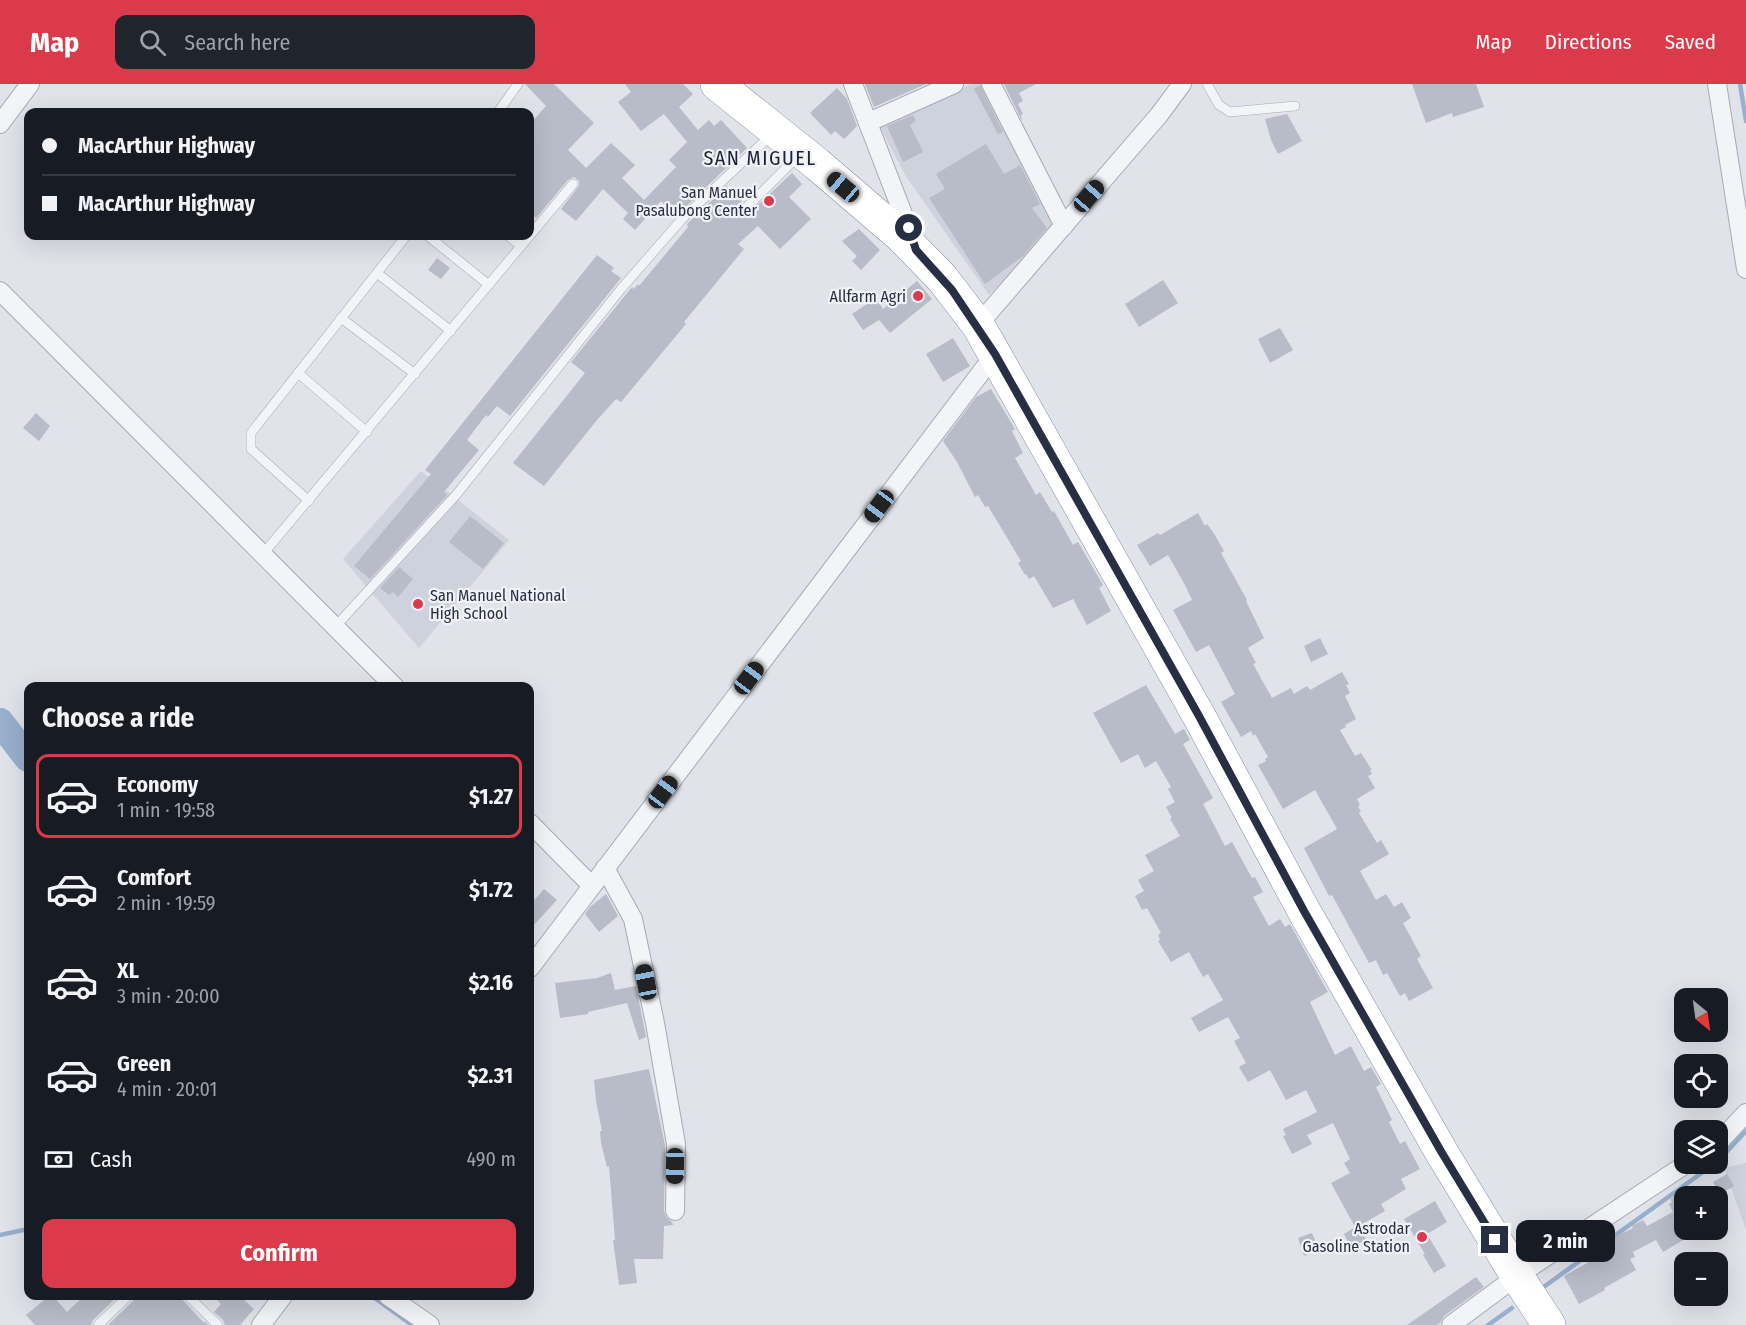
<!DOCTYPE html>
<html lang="en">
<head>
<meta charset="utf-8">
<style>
	:root { --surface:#171b24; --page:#20242c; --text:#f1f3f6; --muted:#9ea1a6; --line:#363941; --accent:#da3a49 }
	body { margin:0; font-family:"Fira Sans Condensed",sans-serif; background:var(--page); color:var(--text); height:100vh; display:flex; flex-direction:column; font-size:22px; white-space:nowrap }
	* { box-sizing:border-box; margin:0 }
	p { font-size:20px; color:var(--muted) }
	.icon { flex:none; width:33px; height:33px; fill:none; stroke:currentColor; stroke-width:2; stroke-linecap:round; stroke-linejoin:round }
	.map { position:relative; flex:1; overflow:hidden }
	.sheet { position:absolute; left:24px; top:598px; width:510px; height:618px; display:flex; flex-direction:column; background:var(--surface); border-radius:12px; box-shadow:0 6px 24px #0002 }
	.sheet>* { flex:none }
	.guide { position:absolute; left:24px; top:24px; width:510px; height:132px; border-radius:12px; box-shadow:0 6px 24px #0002; display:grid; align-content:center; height:132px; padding:0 18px; background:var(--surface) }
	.needle { width:39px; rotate:151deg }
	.tools { position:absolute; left:1674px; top:904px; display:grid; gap:12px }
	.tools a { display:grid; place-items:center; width:54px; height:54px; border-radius:12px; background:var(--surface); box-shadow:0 6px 24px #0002; font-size:30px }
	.end { position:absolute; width:27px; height:27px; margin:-14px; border:8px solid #273043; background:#fff; box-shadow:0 0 0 3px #fff }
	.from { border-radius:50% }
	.bubble { position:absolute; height:42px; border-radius:12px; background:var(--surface); box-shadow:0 6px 24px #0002; font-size:20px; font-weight:700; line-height:42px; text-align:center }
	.car { position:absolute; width:18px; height:36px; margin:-18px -9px; border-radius:8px; box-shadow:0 0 4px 2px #0007; background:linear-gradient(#222 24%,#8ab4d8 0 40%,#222 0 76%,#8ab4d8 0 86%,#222 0) }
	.guide b { display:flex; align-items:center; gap:21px; height:57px; font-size:22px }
	.guide b+b { border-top:2px solid var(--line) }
	.guide i { width:15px; height:15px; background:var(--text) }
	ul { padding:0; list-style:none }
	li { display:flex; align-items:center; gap:18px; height:84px; margin:0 12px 9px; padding:0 6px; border:3px solid transparent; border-radius:12px }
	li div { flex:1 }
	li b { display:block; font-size:22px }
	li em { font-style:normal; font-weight:700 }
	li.active { border-color:var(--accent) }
	li>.icon { width:54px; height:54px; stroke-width:1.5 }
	h2 { padding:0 18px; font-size:27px; line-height:72px }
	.pay { display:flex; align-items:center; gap:15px; height:66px; padding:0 18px; font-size:22px }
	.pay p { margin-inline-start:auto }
	.primary-button { display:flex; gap:12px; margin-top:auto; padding:12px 18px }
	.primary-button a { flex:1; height:69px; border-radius:12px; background:var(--accent); color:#fff; font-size:24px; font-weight:700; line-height:69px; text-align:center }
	header { display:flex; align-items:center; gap:36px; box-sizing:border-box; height:84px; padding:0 30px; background:var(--accent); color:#fff }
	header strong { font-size:28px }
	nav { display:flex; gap:33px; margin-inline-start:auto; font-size:21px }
	.search { width:420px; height:54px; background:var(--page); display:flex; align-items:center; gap:15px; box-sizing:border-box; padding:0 21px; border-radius:12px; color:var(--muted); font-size:22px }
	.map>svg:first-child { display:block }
</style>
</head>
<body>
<header>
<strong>Map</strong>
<div class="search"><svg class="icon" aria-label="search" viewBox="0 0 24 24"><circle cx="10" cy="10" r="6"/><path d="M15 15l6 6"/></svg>Search here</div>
<nav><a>Map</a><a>Directions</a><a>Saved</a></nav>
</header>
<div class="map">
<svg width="1746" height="1241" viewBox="0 0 1746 1241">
	<rect width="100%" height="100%" fill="#e0e3ea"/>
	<g fill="#ced2dc">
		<path d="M971,0H987L1063,143L989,211L905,91L880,43Z"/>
		<path d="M421,387L509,456L419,564L343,475Z"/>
		<path d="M1746,1079V1146L1724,1084Z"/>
	</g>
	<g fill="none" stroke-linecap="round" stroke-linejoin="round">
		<g stroke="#98afcd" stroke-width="4.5">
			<path d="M1740,0L1746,37"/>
			<path d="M1718,1077L1746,1047"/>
			<path d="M0,1151L28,1145"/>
			<path d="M1545,1202L1714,1080"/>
			<path d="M372,1212L412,1241"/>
			<path d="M1488,1241L1512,1224"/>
		</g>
		<path stroke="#98afcd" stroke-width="28" d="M0,638L28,674"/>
	</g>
	<g fill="#b7bcc8">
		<path d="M525,0H554L594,39L568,66L586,84L611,59L635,81L622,94L644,116L676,83L669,76L687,58L664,30L641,47L618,18L631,8L625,0H683L693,10L679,23L698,46L709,36L714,42L721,36L747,64L676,132L661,117L635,146L623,135L628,129L603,105L576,137L561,125L579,102V97L574,93L568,96L536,134L530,128V40L546,22Z"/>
		<path d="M865,0H926L874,23Z"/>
		<path d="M1004,0H1036L1019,9L1023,17L1018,20L1023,30L1021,31L1022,37Z"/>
		<path d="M1412,0H1476L1484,23L1453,33L1452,29L1426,39Z"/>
		<path d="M980,1L1003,48L998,50L974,5Z"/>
		<path d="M837,4L847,15L857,42L844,55L835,47L831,51L810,29Z"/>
		<path d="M1287,30L1302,57L1278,70L1271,56L1265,35Z"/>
		<path d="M913,31L916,37L910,41L923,68L903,78L887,42Z"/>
		<path d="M986,60L1004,90L1020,81L1040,120L1032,124L1047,144L1023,172L985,200L929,114L945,105L936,90Z"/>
		<path d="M792,89L802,100L789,113L811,135L780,165L758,142L738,160L744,165L684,238L686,240L621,318L616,315L597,336L544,402L513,379L585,289L571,278L632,203L634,205L638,200L639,202L688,143L687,140L727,102L742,118L739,123L741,128L748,130Z"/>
		<path d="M859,145L880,166L861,186L852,177L857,172L842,157Z"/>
		<path d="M597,171L614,184L611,187L621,194L510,332L497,322L488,333L486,331L467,356L479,366L444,408L447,411L370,495L354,482L431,390L425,386Z"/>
		<path d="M437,174L450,184L441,195L428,186Z"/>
		<path d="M1163,196L1178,219L1139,243L1125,220Z"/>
		<path d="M917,197L932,215L890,249L879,236L863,246L852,230L876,214L883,225Z"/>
		<path d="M1280,244L1293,266L1270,279L1258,255Z"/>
		<path d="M953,254L970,282L943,298L926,270Z"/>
		<path d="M991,305L1015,345L1012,347L1023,369L1015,374L1036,411L1040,408L1052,428L1054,427L1073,461L1078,458L1103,501L1099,504L1111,527L1087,541L1073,515L1053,524L1034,492L1029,495L1026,490L1025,491L1018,479L1021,477L988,422L985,423L978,411L975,413L957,378L943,357L976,313Z"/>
		<path d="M36,329L50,342L39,357L23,344Z"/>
		<path d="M1198,429L1205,442L1207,440L1213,448L1224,467L1221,469L1247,516L1246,517L1264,554L1248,564L1256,579L1253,580L1272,614L1291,604L1294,610L1307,602L1310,606L1342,588L1349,600L1346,601L1350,609L1345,612L1356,635L1345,641L1346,643L1340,646L1355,672L1361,669L1372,686H1370L1372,690L1368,692L1375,704L1357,715L1360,721L1358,722L1361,728L1359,729L1377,759L1381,756L1389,770L1360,787L1376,816L1386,810L1394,823L1402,818L1411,834L1403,839L1421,872L1417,875L1433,904L1409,917L1405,909L1400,912L1387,889L1383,891L1376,876L1369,879L1332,811L1329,812L1304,764L1337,745L1315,706L1283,725L1258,681L1266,677L1265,675L1268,673L1255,650L1253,652L1251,647L1241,653L1221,618L1235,610L1209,561L1196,568L1173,526L1192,516L1185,501L1168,471L1150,482L1137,461L1158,449L1160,451Z"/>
		<path d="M470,432L504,459L483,485L449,458Z"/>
		<path d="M399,483L413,495L398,513L393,508L389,511L380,504Z"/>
		<path d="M1320,554L1328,570L1311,578L1304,562Z"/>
		<path d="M1146,601L1175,650L1184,645L1190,656L1183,660L1213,714L1203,720L1225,762L1232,758L1252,794L1255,793L1263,808L1253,813L1269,842L1280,835L1285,843L1290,840L1328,908L1310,918L1335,971L1351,962L1364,987L1371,983L1381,1000L1376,1003L1392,1036L1389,1038L1400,1060L1405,1057L1420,1085L1401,1095L1406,1105L1381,1120L1385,1127L1359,1142L1366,1156L1351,1164L1344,1150L1355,1143L1331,1099L1350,1089L1344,1079L1350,1075L1333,1039L1307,1051L1312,1060L1292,1070L1283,1052L1286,1051L1283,1045L1317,1028L1306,1006L1286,1016L1270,986L1248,998L1239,983L1246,979L1234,957L1240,954L1228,933L1199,948L1191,934L1223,916L1208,890L1203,893L1189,868L1171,878L1158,857L1160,856L1158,851L1161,849L1147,824L1142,826L1135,812L1144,807L1138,796L1154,787L1145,771L1180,752L1170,735L1172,734L1166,723L1175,718L1168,705L1171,703L1156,677L1145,684L1138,670L1121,679L1093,629Z"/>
		<path d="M544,805L557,816L530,845V821Z"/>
		<path d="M606,810L618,832L599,848L585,830L590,823Z"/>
		<path d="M611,889L615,906L636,902L646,953L639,956L627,919L588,928V930L560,934L555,899L597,894Z"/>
		<path d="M649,985L665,1061L664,1127L666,1133L672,1138L673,1141L664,1142L663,1175H634L637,1199L619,1201L613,1156H615L609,1082L607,1083L601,1059L600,1047H602L596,1017L594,996Z"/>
		<path d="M1727,1090L1734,1102L1720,1110L1713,1098Z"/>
		<path d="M1684,1106V1146H1687L1690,1152L1663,1168L1656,1156L1633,1168L1635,1173L1630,1175L1636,1186L1604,1204L1605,1206L1579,1220L1564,1192L1614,1164L1609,1156L1633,1144L1632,1142L1643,1136L1647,1142L1673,1128L1669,1120L1672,1118L1670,1115Z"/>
		<path d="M1435,1117L1447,1138L1427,1150L1446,1182L1434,1189L1423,1171L1425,1170L1404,1135Z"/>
		<path d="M1312,1149L1319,1166L1304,1172L1298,1154Z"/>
		<path d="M1476,1193L1484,1203L1444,1232L1440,1239L1437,1241H1407Z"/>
		<path d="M49,1212H53L67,1228L84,1212H118L93,1236L91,1241H35L26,1231Z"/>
		<path d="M135,1212H179L204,1239L205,1237L208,1241H108L133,1217Z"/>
		<path d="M213,1212H240L254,1225L240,1241H225L223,1236L214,1228L221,1220Z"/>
	</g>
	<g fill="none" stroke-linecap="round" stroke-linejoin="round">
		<g stroke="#a5aab5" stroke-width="10">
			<g id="lane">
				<path d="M1207,0L1219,21L1230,28L1295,22"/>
				<path d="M498,28L518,0"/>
				<path d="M746,124L798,72"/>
				<path d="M428,152L489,201"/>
				<path d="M508,152L521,162"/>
				<path d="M377,189L451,247"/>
				<path d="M341,234L415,290"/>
				<path d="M298,289L367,348"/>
				<path d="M309,417L251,365V349L406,152"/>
				<path d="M263,470L573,100"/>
				<path d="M335,543L456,411L621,205L682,135L771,51"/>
				<path d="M188,1212L218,1241"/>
				<path d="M98,1241L128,1212"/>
			</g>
		</g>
		<g stroke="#a5aab5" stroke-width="20">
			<g id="street">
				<path d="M853,0L913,156"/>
				<path d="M991,0L1064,142"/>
				<path d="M1717,0L1746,185"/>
				<path d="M869,38L954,0"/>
				<path d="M0,40L30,0"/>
				<path d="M0,207L395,603"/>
				<path d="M978,241L1159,31L1182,0"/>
				<path d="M530,739L592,802"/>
				<path d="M605,784L633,835L655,939L676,1060L675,1127"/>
				<path d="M530,884L995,270"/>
				<path d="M1718,1059L1746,1029"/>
				<path d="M388,1212L430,1241"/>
				<path d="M261,1241L283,1212"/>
				<path d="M1451,1241L1517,1192L1686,1080"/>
			</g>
		</g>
		<g stroke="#868fa2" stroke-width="34">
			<path id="highway" d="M717,0L817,80L901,152L942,194L978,241L1199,632L1304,827L1442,1069L1517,1192L1549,1241"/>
		</g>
		<use href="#lane" stroke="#f3f4f8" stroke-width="9"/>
		<use href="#street" stroke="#f3f4f8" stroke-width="18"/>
		<use href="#highway" stroke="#fff" stroke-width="33"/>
	</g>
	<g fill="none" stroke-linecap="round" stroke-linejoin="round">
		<path stroke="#273043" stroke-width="8" d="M909,144L916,166L952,206L995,270L1199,632L1304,827L1442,1069L1495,1156"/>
	</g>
	<g fill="#da3a49" stroke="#f0f2f7" stroke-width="2">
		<circle cx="769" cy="117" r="6"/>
		<circle cx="918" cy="212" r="6"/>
		<circle cx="418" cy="520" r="6"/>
		<circle cx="1422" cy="1153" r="6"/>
	</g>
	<g text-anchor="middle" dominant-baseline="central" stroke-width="4.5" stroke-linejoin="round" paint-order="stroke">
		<g font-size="16" fill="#273043" stroke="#f0f2f7" text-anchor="end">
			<text x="757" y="108">San Manuel<tspan x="757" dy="18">Pasalubong Center</tspan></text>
			<text x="906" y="212">Allfarm Agri</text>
			<text x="430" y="511" text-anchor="start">San Manuel National<tspan x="430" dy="18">High School</tspan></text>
			<text x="1410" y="1144">Astrodar<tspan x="1410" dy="18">Gasoline Station</tspan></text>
		</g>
		<g font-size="20" letter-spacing="1.5" fill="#192134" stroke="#f0f2f7">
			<text x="760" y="74">SAN MIGUEL</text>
		</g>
	</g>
</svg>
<div class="tools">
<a><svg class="needle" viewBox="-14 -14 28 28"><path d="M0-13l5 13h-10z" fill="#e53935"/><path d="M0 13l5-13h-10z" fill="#9ea1a6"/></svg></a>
<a><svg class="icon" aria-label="locate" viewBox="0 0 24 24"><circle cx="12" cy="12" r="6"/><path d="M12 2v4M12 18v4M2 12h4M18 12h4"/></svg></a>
<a><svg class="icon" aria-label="layers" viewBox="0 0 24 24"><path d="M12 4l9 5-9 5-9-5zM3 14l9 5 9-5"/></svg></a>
<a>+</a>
<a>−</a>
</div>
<i class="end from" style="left:909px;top:144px"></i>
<i class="end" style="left:1495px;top:1156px"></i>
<div class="bubble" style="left:1516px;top:1136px;width:99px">2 min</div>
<i class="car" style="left:843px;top:103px;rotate:310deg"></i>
<i class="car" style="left:1089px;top:112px;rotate:41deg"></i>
<i class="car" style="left:879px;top:422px;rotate:217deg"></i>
<i class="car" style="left:749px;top:594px;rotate:37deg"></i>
<i class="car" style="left:663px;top:708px;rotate:37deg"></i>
<i class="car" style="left:646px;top:898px;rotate:349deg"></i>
<i class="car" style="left:675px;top:1082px;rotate:181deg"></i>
<div class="guide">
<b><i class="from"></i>MacArthur Highway</b>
<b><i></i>MacArthur Highway</b>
</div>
<section class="sheet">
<h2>Choose a ride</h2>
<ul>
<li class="active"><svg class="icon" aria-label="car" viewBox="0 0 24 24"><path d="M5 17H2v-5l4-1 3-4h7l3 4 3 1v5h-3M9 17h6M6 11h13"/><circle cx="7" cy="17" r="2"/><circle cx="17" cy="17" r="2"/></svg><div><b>Economy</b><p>1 min · 19:58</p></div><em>$1.27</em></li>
<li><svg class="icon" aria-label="car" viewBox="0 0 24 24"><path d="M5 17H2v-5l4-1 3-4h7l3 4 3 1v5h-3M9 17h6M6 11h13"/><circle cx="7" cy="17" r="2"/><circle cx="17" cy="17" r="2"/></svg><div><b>Comfort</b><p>2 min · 19:59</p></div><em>$1.72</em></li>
<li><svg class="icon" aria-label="car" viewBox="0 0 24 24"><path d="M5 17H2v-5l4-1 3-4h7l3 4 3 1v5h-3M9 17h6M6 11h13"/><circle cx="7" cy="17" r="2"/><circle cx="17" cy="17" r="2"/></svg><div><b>XL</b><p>3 min · 20:00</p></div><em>$2.16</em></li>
<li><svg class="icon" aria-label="car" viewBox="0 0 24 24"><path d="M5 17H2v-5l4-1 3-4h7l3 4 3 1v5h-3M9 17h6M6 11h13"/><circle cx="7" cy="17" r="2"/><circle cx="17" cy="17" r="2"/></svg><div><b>Green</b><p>4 min · 20:01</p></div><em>$2.31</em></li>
</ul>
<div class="pay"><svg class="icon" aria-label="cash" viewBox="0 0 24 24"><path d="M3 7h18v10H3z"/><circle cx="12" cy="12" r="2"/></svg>Cash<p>490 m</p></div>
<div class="primary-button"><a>Confirm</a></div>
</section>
</div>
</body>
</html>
